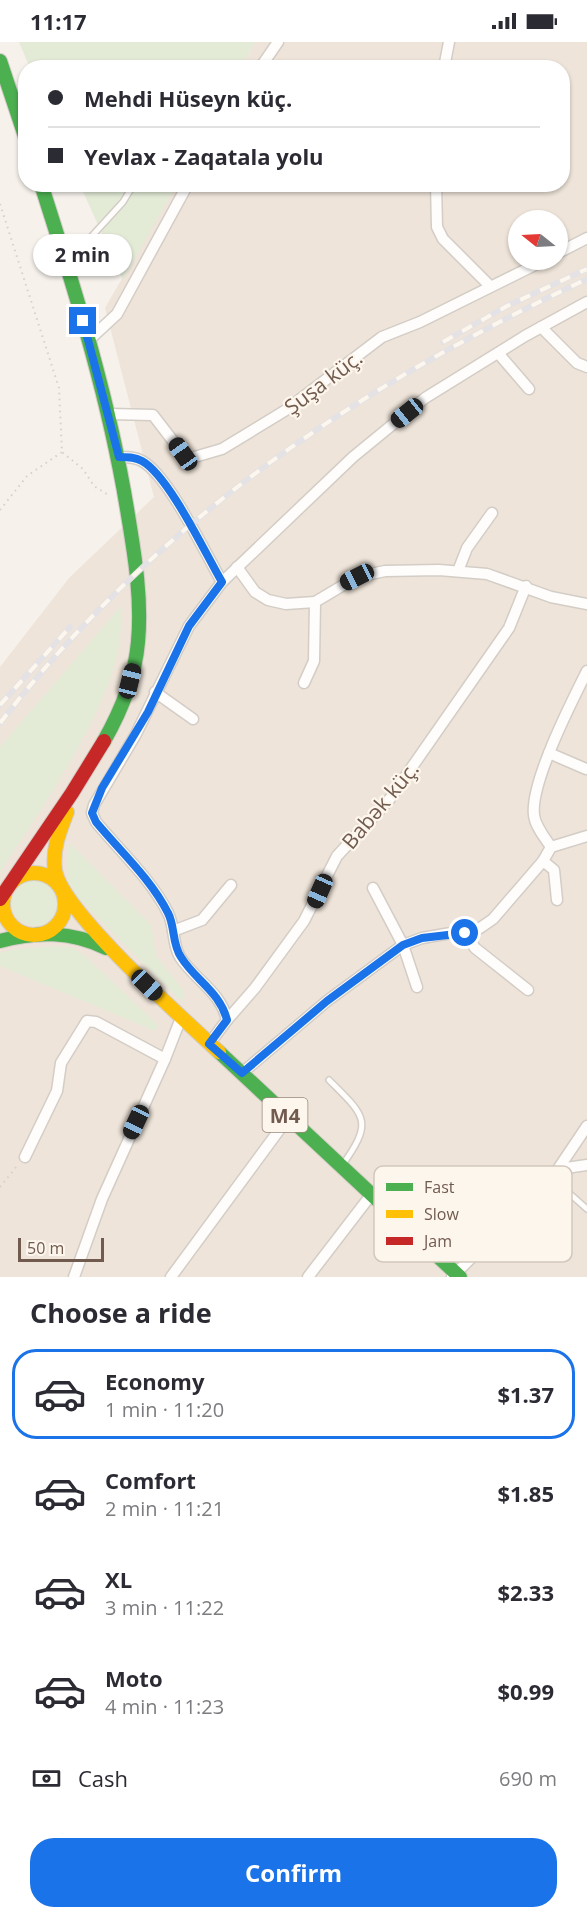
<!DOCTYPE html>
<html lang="en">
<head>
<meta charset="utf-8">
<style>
	:root { --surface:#fff; --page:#f2f2f3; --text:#2b2b33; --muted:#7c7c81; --line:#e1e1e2; --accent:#1a73e8 }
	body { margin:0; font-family:"Open Sans",sans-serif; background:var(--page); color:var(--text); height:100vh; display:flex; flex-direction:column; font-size:22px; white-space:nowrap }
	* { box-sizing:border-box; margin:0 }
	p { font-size:20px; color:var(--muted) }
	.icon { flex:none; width:33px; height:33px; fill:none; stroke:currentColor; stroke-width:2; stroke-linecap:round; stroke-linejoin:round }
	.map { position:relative; height:1235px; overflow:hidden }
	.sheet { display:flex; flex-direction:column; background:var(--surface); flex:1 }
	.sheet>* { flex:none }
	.banner { position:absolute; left:18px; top:18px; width:552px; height:132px; border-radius:24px; box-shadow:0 2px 4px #0004; display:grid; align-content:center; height:132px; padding:0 30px; background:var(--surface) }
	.needle { width:39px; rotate:288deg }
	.controls { position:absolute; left:508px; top:168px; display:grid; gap:12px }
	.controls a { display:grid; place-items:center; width:60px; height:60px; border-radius:50%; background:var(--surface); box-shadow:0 2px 4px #0004; font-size:30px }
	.scale { position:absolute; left:18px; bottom:15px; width:86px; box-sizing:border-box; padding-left:6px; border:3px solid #715a4e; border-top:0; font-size:16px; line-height:21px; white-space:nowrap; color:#715a4e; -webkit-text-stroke:4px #fdf6ed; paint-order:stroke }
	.end { position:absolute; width:27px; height:27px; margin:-14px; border:8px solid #1a73e8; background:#fff; box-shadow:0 0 0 3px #fff }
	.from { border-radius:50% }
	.bubble { position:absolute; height:42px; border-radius:21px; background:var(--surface); box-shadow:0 2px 4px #0004; font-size:20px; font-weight:700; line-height:42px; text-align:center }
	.car { position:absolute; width:18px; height:36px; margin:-18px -9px; border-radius:8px; box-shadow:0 0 4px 2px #0007; background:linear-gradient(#222 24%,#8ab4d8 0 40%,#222 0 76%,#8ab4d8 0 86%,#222 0) }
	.banner b { display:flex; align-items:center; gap:21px; height:57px; font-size:22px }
	.banner b+b { border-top:2px solid var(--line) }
	.banner i { width:15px; height:15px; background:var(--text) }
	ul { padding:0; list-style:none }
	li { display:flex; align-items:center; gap:18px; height:90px; margin:0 12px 9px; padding:0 18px; border:3px solid transparent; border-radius:24px }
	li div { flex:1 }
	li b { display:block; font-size:22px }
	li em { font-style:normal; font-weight:700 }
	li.selected { border-color:var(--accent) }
	li>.icon { width:54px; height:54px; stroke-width:1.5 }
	h2 { padding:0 30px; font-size:27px; line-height:72px }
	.pay { display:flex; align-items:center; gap:15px; height:66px; padding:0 30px; font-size:22px }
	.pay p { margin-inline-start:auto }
	.button { display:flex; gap:12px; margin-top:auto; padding:12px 30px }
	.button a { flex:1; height:69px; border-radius:24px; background:var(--accent); color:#fff; font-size:24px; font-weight:700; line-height:69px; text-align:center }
	.status { display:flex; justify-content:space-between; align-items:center; height:42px; padding:0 30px; background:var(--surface); direction:ltr }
	.status svg { height:16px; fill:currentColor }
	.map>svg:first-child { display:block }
</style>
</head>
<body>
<div class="status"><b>11:17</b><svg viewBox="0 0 49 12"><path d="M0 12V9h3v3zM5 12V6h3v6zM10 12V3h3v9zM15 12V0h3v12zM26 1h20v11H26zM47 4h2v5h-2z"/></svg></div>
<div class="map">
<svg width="587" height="1235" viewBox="0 0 587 1235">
	<rect width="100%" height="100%" fill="#f6f1eb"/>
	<path fill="#eee4d9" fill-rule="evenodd" d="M255,0H587V1235H0V625L69,536L154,455L105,266L176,143L562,142V26L241,25ZM519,178H558V218H519Z"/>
	<g fill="#e3ebd7">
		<path d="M19,0H255L241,25L30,26Z"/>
		<path d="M80,143H176L123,238Z"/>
		<path d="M122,563C121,577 121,594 118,608C105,676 38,771 0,830V705Z"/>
		<path d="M69,800L151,883L156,914L184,949L182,960L76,854L67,838Z"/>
		<circle cx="35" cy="861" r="23"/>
		<path d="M59,904L70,905L83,912L158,983L155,989L0,924V911L14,907Z"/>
	</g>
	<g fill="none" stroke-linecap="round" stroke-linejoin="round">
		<g stroke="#d3cdc6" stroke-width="8">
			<g id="lane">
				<path d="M70,218L123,160L134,142"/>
				<path d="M329,1038C366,1075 374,1079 341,1125"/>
				<path d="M552,1136L587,1167"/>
			</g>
		</g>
		<g stroke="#d3cdc6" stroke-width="13">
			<g id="street">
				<path d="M260,26L278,0"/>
				<path d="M444,26L449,0"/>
				<path d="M436,142L437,185L443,197L490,244"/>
				<path d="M558,211L587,196"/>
				<path d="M541,285L577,321L587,325"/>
				<path d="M89,298L117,272L188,142"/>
				<path d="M498,311L529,347"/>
				<path d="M110,372L153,373L183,412L191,416L222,407L286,368L382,295L420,280L545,218"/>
				<path d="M119,415C127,415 135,415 142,419C169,434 205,511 222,540"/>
				<path d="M237,525L255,550L268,558L286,562L315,560L357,535L385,529L439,528L487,532L551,555L587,562"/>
				<path d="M458,529L467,506L492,471"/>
				<path d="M304,641L314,619L315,560"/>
				<path d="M155,650L193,677"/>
				<path d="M549,711L586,727"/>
				<path d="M551,805L587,794"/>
				<path d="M543,819L554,828L557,858"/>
				<path d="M373,846L403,903L417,945"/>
				<path d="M173,889L202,878L231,843"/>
				<path d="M465,891L475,906L528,948"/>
				<path d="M227,978L255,946L304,879L337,814L389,758L509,586L526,544"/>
				<path d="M209,1002L227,978C221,950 195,938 180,915C172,902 175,884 168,871C151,837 120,809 96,780L92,771L94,763L136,692L189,584L222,540L353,415L425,356L525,294L587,260"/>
				<path d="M242,1031L327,959L403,903L422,896L480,886L493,877L543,819L551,805C545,796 535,784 534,773C530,741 572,659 587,629"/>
				<path d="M25,1115L57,1049L61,1021L87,979L96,980L165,1017"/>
				<path d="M559,1127L587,1123"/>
				<path d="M74,1235L102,1157L165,1017L181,976"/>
				<path d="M171,1235L288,1076"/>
				<path d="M308,1235L371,1153"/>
				<path d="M452,1235L552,1136L587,1084"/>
			</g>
		</g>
		<g stroke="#d4ccc7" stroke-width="16">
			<g id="fast">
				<path d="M0,19L26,97"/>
				<path d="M41,142C76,251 110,360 128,473C135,515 142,558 138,600C135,635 121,669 104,699"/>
				<path d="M0,899C37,889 71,889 106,906"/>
				<path d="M219,1010L460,1235"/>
			</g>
		</g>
		<g stroke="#d4ccc7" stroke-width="16">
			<g id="slow">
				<path d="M67,770C60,788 52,807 55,828C61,869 184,977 219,1010"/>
				<circle cx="34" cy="862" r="31"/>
			</g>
		</g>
		<g stroke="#d4ccc7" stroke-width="16">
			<path id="jam" d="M0,857L72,751L104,699"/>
		</g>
		<g stroke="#d7d0cb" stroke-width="2" stroke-dasharray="1.5 4.5" stroke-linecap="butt">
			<path d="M0,162L59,346L62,410L83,427L94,444L110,454"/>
			<path d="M0,468L27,434L62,410"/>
			<path d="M0,1145L17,1124"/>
		</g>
		<use href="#lane" stroke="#fefdfc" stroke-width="5"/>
		<use href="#street" stroke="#fefdfc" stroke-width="10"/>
		<use href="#fast" stroke="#4caf50" stroke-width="14"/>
		<use href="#slow" stroke="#ffc107" stroke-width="14"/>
		<use href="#jam" stroke="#c62828" stroke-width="14"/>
		<g stroke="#e4e2e4" stroke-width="6">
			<g id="rail">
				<path d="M443,300L507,264L587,227"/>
				<path d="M0,663L70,585"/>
				<path d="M0,681C156,479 358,344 587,237"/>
			</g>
		</g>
		<use href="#rail" stroke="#fdf6ed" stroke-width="4" stroke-dasharray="11" stroke-linecap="butt"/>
	</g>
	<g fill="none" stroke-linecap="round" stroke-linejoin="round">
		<path stroke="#1a73e8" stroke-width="8" d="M83,279L119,415C127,415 135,415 142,419C169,434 205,511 222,540L189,584L148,670L102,746L92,771L96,780C120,809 151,837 168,871C175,884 172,902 181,915C195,938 220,950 227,978L209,1002L242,1031L327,959L403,903L422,896L465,891"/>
	</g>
	<g text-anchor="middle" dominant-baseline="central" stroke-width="4.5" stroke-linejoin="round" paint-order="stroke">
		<rect fill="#fdf6ed" stroke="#9b897e" stroke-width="1.5" x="262.5" y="1056" width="45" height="34" rx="4.5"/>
		<g font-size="20" font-weight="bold" fill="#715a4e">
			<text x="285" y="1073">M4</text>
		</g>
		<g font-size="21" fill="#715a4e" stroke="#fdf6ed">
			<text transform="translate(323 340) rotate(-37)">Şuşa küç.</text>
			<text transform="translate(380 763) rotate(-50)">Babək küç.</text>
		</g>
	</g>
	<rect x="374" y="1124" width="198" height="96" rx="9" fill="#fdf6ed" stroke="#d3c7bd" stroke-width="1.5"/>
	<rect x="386" y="1141" width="27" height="8" fill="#4caf50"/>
	<rect x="386" y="1168" width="27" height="8" fill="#ffc107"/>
	<rect x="386" y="1195" width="27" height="8" fill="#c62828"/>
	<g font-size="16" fill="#715a4e">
		<text x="424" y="1151">Fast</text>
		<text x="424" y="1178">Slow</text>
		<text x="424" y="1205">Jam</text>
	</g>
</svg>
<div class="controls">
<a><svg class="needle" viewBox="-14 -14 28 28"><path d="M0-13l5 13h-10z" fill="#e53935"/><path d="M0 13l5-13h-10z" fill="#7c7c81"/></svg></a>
</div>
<div class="scale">50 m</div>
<i class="end from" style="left:465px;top:891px"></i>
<i class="end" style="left:83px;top:279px"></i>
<div class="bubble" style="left:33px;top:192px;width:99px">2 min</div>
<i class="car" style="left:407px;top:371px;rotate:231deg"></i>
<i class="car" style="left:183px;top:412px;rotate:325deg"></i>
<i class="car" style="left:357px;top:535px;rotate:243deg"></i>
<i class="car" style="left:130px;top:639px;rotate:14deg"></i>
<i class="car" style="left:320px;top:849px;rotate:204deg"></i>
<i class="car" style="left:147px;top:943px;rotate:134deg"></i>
<i class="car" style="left:136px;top:1080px;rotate:205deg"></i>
<div class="banner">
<b><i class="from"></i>Mehdi Hüseyn küç.</b>
<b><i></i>Yevlax - Zaqatala yolu</b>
</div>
</div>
<section class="sheet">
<h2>Choose a ride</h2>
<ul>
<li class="selected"><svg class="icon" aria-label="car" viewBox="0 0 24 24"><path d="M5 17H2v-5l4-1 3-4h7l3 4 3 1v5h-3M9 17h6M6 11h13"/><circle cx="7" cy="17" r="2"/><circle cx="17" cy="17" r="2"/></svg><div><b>Economy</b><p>1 min · 11:20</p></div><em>$1.37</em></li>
<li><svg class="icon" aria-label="car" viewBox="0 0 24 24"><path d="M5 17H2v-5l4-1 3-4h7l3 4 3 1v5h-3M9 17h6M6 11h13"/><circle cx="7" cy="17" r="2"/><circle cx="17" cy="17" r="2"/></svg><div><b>Comfort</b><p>2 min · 11:21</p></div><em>$1.85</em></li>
<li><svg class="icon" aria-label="car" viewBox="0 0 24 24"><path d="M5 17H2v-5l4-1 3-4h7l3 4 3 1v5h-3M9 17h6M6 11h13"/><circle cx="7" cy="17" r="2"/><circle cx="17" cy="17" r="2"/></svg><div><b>XL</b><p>3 min · 11:22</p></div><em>$2.33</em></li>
<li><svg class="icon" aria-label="car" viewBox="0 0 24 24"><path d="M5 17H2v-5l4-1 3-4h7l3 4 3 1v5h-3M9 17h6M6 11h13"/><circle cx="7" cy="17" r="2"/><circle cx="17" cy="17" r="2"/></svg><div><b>Moto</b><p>4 min · 11:23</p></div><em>$0.99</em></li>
</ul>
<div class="pay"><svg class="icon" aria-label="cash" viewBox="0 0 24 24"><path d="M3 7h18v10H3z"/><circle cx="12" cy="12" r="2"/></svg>Cash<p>690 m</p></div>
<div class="button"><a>Confirm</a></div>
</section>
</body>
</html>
